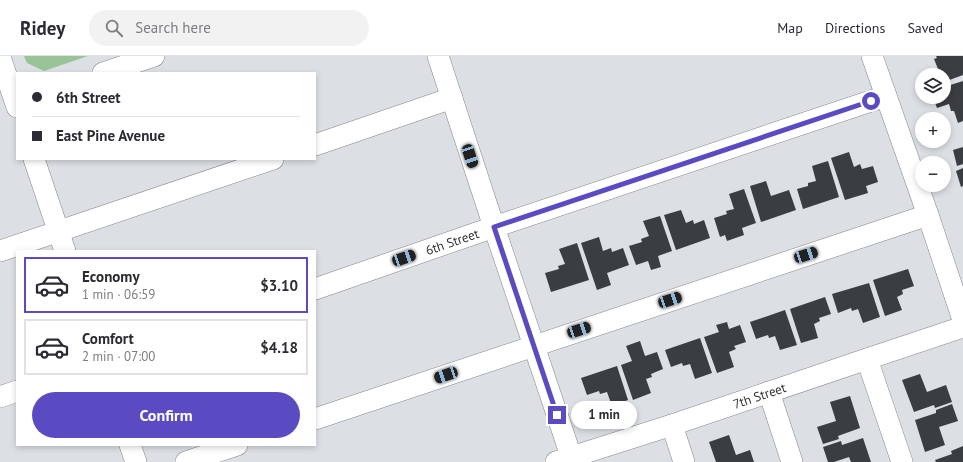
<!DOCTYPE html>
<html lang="en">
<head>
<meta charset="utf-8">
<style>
	:root { --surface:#fff; --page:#f2f2f3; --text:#2b2b33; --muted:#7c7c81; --line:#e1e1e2; --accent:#5b4bc3 }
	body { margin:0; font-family:"PT Sans",sans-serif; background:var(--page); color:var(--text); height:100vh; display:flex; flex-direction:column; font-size:15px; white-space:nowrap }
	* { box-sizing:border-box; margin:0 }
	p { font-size:13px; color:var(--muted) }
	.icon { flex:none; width:22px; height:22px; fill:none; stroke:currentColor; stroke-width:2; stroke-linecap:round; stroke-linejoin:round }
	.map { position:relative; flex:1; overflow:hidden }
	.drawer { position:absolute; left:16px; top:194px; width:300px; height:196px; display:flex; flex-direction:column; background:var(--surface); border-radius:0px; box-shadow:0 2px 6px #0003 }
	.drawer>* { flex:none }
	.banner { position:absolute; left:16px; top:16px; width:300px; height:88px; border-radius:0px; box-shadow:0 2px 6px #0003; display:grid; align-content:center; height:88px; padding:0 16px; background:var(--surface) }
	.controls { position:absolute; left:915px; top:12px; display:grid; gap:8px }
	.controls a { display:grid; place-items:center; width:36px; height:36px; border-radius:50%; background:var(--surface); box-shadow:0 2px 6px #0003; font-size:20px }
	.end { position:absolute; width:18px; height:18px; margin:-9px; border:5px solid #5b4bc3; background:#fff; box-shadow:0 0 0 2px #fff }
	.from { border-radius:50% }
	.bubble { position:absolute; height:28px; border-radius:14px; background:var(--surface); box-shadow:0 2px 6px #0003; font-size:13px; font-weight:600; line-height:28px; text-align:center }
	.car { position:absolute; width:12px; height:24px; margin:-12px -6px; border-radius:5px; box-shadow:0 0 3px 1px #0007; background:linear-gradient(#222 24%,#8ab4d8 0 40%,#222 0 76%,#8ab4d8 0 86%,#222 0) }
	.banner b { display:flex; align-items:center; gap:14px; height:38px; font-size:15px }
	.banner b+b { border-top:1px solid var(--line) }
	.banner i { width:10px; height:10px; background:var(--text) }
	ul { padding:7px 0 0; list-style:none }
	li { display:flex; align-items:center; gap:12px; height:56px; margin:0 8px 6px; padding:0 8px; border:2px solid var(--line); border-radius:0px }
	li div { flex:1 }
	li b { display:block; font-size:15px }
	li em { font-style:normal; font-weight:600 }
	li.selected { border-color:var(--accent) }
	li>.icon { width:36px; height:36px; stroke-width:1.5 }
	.cta { display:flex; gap:8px; margin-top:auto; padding:8px 16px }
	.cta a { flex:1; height:46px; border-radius:24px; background:var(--accent); color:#fff; font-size:16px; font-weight:600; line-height:46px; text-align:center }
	header { display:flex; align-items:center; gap:24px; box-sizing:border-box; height:56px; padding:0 20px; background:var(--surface); border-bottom:1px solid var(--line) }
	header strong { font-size:19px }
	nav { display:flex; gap:22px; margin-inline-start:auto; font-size:14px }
	.search { width:280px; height:36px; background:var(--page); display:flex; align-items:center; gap:10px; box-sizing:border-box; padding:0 14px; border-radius:22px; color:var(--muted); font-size:15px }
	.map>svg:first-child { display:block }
</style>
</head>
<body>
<header>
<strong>Ridey</strong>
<div class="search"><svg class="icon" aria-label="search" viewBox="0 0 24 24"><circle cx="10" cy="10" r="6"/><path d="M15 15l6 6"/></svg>Search here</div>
<nav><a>Map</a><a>Directions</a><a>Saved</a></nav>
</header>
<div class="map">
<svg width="963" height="406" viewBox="0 0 963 406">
	<rect width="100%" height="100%" fill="#dcdfe4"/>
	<path fill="#99c398" d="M24,0H88L44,15L27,7Z"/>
	<g fill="#3a3d41">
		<path d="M936,0H963V19L944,26V19H925V18L938,13L934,3L937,2Z"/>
		<path d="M963,25V65L958,67L954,55H951L949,48L937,52L933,41H944V31Z"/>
		<path d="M963,91V108L957,110L953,94Z"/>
		<path d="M849,96L854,111L860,108L862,113L873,110L878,126L866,130L868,137L845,144L831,102Z"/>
		<path d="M828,105L839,141L803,153L797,133L808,130V127L816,125L812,110Z"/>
		<path d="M963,112V130L961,131L956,115Z"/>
		<path d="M766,125L771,140L789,134L796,154L761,166L750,130Z"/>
		<path d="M744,133L756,167L742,172L744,179L727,185L725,179L720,181L714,162L727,158L726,155L734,153L729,138Z"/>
		<path d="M681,154L686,167L693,164L694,168L704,164L710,182L676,194L664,159Z"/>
		<path d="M660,160L672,195L658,200L661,211L651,214L648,205L636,209L629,190L642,186L641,183L649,180L643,165Z"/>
		<path d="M599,181L603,195L611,192L612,196L623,192L629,209L607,217L611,229L597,234L581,187Z"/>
		<path d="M577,187L589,224L551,236L545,217L559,213L558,210L565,208L559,193Z"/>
		<path d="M908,213L914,230L902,234L903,238L897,241L902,254L885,260L873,224Z"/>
		<path d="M869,227L880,261L863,267L858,253L852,255L851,252L838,257L832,238Z"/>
		<path d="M825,241L831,258L819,262L820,265L814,268L818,282L801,287L790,253Z"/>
		<path d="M785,254L797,289L780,294L775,280L769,282L768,279L756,283L750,266Z"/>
		<path d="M727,266L729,273L740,269L746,286L734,290L736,293L729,296L734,311L717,317L704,281L719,276L716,269Z"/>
		<path d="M700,282L712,317L695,323L690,308L683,310L682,307L671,311L665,294Z"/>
		<path d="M640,285L645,300L657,296L663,313L651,318L652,321L646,323L651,337L633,344L621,309L632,305L626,290Z"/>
		<path d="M617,310L628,344L612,350L607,336L600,338L599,335L587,339L581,322Z"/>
		<path d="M920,318L927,336L946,329L952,346L935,352L934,349L914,356L902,324Z"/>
		<path d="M850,340L860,372L838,380L839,383L823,388L817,371L836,365L830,346Z"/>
		<path d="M952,348L958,365L939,371L945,389L925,396L915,364L936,357V354Z"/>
		<path d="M729,379L736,399L750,394L754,406H716L709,386Z"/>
		<path d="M863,382L871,406H851L849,401L834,406H828L823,391L841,385L842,389Z"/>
		<path d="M963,390V406H936L935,404L952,398L951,395Z"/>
	</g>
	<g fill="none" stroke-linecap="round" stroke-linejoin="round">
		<g stroke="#84878b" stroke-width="22">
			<g id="minor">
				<path d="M438,0L494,171L573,406"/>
				<path d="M872,0L928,159L963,264"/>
				<path d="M0,1L17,51"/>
				<path d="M103,17L154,0"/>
				<path d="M315,89L452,42"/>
				<path d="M34,103L65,195"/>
				<path d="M0,195L273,103"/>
				<path id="s1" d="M315,233L494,171L886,40"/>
				<path d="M867,303L902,406"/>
				<path d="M769,336L792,406"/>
				<path d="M0,341L17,335"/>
				<path d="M315,363L928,159"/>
				<path d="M672,369L684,406"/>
				<path d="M130,389L136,406"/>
				<path d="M186,406L237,389"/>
				<path id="s2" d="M556,406L672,369L867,303L963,271"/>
			</g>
		</g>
		<use href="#minor" stroke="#fff" stroke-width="21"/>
	</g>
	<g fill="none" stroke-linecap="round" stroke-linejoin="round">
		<path stroke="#5b4bc3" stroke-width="5" d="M557,359L494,171L871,45"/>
	</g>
	<g text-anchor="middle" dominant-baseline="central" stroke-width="4" stroke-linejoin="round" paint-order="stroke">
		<g font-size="13" fill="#2f3032" stroke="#dcdfe4">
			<text stroke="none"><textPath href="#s1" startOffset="145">6th Street</textPath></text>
			<text stroke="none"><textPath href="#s2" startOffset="214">7th Street</textPath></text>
		</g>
	</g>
</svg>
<div class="controls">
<a><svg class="icon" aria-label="layers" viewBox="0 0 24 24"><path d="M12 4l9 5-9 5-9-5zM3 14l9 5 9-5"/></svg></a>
<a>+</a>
<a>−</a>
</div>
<i class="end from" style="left:871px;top:45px"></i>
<i class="end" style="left:557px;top:359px"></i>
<div class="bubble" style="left:571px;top:345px;width:66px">1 min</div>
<i class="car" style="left:470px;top:100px;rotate:162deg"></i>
<i class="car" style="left:806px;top:199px;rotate:72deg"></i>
<i class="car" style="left:404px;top:202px;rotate:71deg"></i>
<i class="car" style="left:670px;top:244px;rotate:72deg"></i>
<i class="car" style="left:579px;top:274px;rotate:72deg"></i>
<i class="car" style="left:446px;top:319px;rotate:251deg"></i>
<div class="banner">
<b><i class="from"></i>6th Street</b>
<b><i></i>East Pine Avenue</b>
</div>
<section class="drawer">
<ul>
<li class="selected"><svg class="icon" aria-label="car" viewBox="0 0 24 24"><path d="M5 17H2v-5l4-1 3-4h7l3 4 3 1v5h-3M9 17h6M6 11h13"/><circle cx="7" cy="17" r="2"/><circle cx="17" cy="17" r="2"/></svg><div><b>Economy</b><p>1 min · 06:59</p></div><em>$3.10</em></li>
<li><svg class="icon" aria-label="car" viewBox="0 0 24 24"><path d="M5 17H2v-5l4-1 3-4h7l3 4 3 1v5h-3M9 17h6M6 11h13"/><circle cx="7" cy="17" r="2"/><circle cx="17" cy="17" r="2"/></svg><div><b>Comfort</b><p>2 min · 07:00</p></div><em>$4.18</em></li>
</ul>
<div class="cta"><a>Confirm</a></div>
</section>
</div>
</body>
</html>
